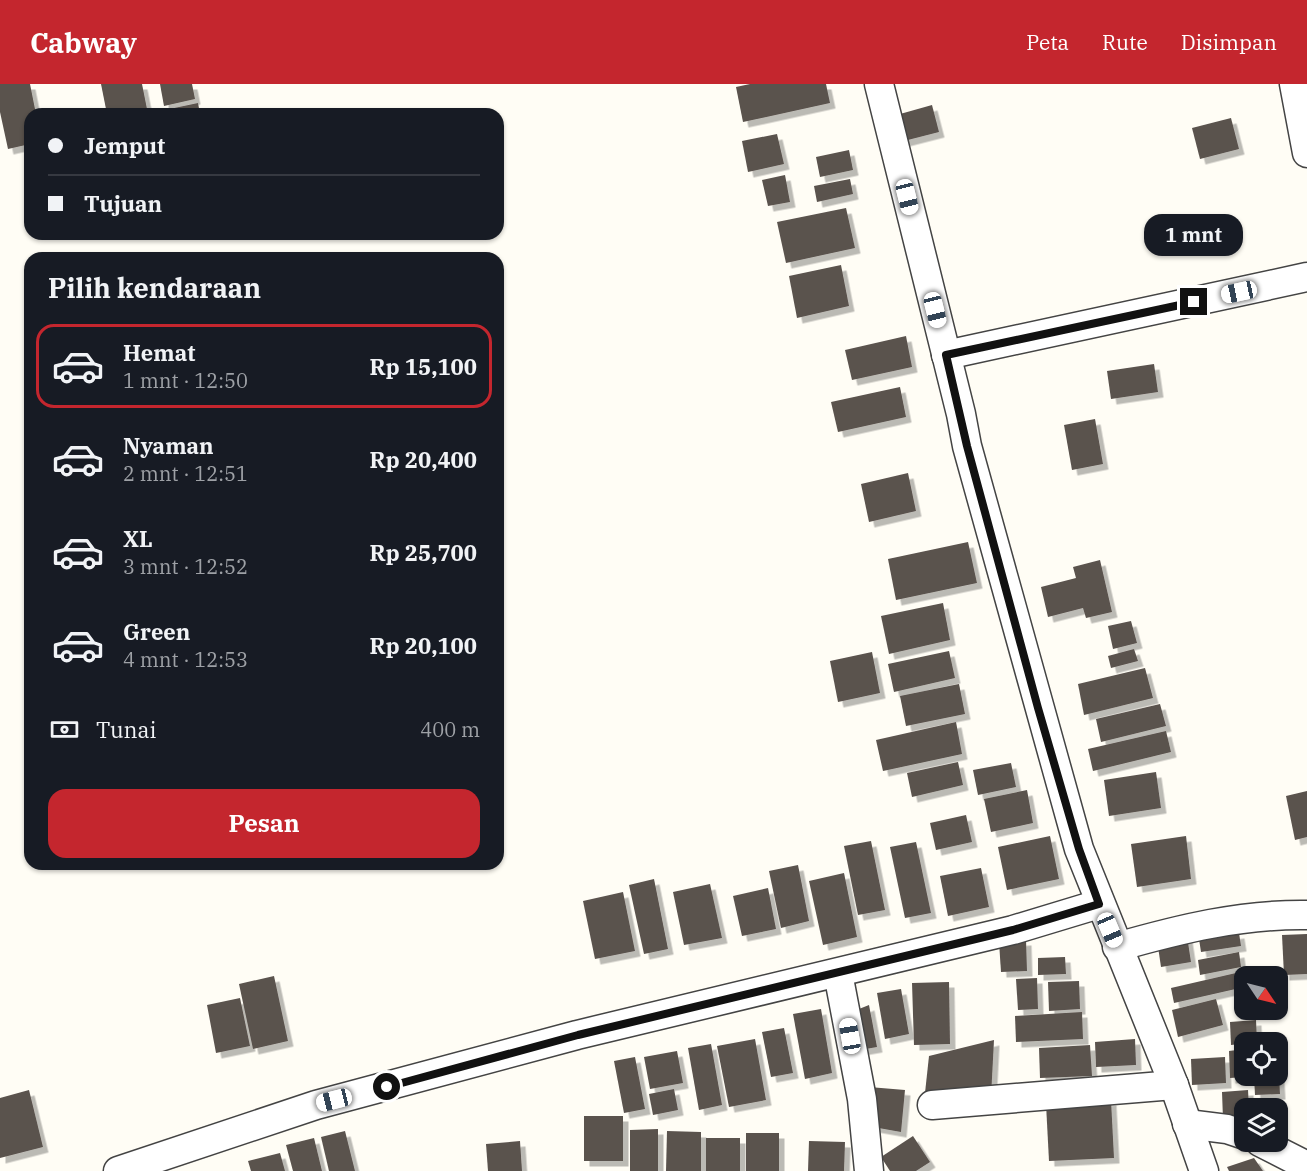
<!DOCTYPE html>
<html lang="id">
<head>
<meta charset="utf-8">
<style>
	:root { --surface:#171b24; --page:#242831; --text:#f1f3f6; --muted:#9ea1a6; --line:#363941; --accent:#c4262e }
	body { margin:0; font-family:"IBM Plex Serif",serif; background:var(--page); color:var(--text); height:100vh; display:flex; flex-direction:column; font-size:22px; white-space:nowrap }
	* { box-sizing:border-box; margin:0 }
	p { font-size:20px; color:var(--muted) }
	.icon { flex:none; width:33px; height:33px; fill:none; stroke:currentColor; stroke-width:2; stroke-linecap:round; stroke-linejoin:round }
	.map { position:relative; flex:1; overflow:hidden }
	.details { position:absolute; left:24px; top:168px; width:480px; height:618px; display:flex; flex-direction:column; background:var(--surface); border-radius:18px; box-shadow:0 2px 4px #0004 }
	.details>* { flex:none }
	.hud { position:absolute; left:24px; top:24px; width:480px; height:132px; border-radius:18px; box-shadow:0 2px 4px #0004; display:grid; align-content:center; height:132px; padding:0 24px; background:var(--surface) }
	.needle { width:39px; rotate:125deg }
	.buttons { position:absolute; left:1234px; top:882px; display:grid; gap:12px }
	.buttons a { display:grid; place-items:center; width:54px; height:54px; border-radius:12px; background:var(--surface); box-shadow:0 2px 4px #0004; font-size:30px }
	.end { position:absolute; width:27px; height:27px; margin:-14px; border:8px solid #111; background:#fff; box-shadow:0 0 0 3px #fff }
	.from { border-radius:50% }
	.bubble { position:absolute; height:42px; border-radius:18px; background:var(--surface); box-shadow:0 2px 4px #0004; font-size:20px; font-weight:800; line-height:42px; text-align:center }
	.car { position:absolute; width:18px; height:36px; margin:-18px -9px; border-radius:8px; box-shadow:0 0 4px 2px #0007; background:linear-gradient(#fff 24%,#345 0 40%,#fff 0 76%,#345 0 86%,#fff 0) }
	.hud b { display:flex; align-items:center; gap:21px; height:57px; font-size:22px }
	.hud b+b { border-top:2px solid var(--line) }
	.hud i { width:15px; height:15px; background:var(--text) }
	ul { padding:0; list-style:none }
	li { display:flex; align-items:center; gap:18px; height:84px; margin:0 12px 9px; padding:0 12px; border:3px solid transparent; border-radius:18px }
	li div { flex:1 }
	li b { display:block; font-size:22px }
	li em { font-style:normal; font-weight:800 }
	li.selected { border-color:var(--accent) }
	li>.icon { width:54px; height:54px; stroke-width:1.5 }
	h2 { padding:0 24px; font-size:27px; line-height:72px }
	.pay { display:flex; align-items:center; gap:15px; height:66px; padding:0 24px; font-size:22px }
	.pay p { margin-inline-start:auto }
	.action { display:flex; gap:12px; margin-top:auto; padding:12px 24px }
	.action a { flex:1; height:69px; border-radius:18px; background:var(--accent); color:#fff; font-size:24px; font-weight:800; line-height:69px; text-align:center }
	header { display:flex; align-items:center; gap:36px; box-sizing:border-box; height:84px; padding:0 30px; background:var(--accent); color:#fff }
	header strong { font-size:28px }
	nav { display:flex; gap:33px; margin-inline-start:auto; font-size:21px }
	.map>svg:first-child { display:block }
</style>
</head>
<body>
<header>
<strong>Cabway</strong>
<nav><a>Peta</a><a>Rute</a><a>Disimpan</a></nav>
</header>
<div class="map">
<svg width="1307" height="1087" viewBox="0 0 1307 1087">
	<defs>
		<filter id="shadow"><feDropShadow dx="5.5" dy="5.5" stdDeviation="0" flood-color="#0004"/></filter>
	</defs>
	<rect width="100%" height="100%" fill="#fffdf5"/>
	<g fill="#5a524d" filter="url(#shadow)">
		<path d="M0,0H30L36,30H30V60L8,65L0,28Z"/>
		<path d="M101,0H142L148,30H107Z"/>
		<path d="M160,0H192L195,15L164,22Z"/>
		<path d="M750,0H826L830,19L743,38L736,3Z"/>
		<path d="M198,19L200,30H160V27Z"/>
		<path d="M932,21L939,48L900,58L893,32Z"/>
		<path d="M1231,34L1239,65L1200,75L1192,44Z"/>
		<path d="M777,50L784,80L748,88L742,57Z"/>
		<path d="M849,66L853,86L820,93L816,73Z"/>
		<path d="M785,91L790,118L768,122L762,96Z"/>
		<path d="M850,95L853,110L817,118L814,102Z"/>
		<path d="M846,124L855,164L786,179L777,138Z"/>
		<path d="M841,181L849,222L797,234L789,192Z"/>
		<path d="M906,252L912,283L852,296L845,266Z"/>
		<path d="M1154,280L1158,308L1111,315L1107,287Z"/>
		<path d="M900,303L906,333L838,348L831,318Z"/>
		<path d="M1095,335L1103,380L1072,386L1064,341Z"/>
		<path d="M908,389L916,427L869,438L861,400Z"/>
		<path d="M968,458L977,499L896,516L888,475Z"/>
		<path d="M1100,476L1112,528L1086,534L1083,524L1048,533L1041,503L1076,494L1073,483Z"/>
		<path d="M943,519L950,556L889,570L881,532Z"/>
		<path d="M1131,537L1137,559L1113,565L1108,542Z"/>
		<path d="M1134,565L1138,577L1111,584L1108,572Z"/>
		<path d="M949,567L955,594L894,608L888,580Z"/>
		<path d="M872,568L880,609L838,618L830,577Z"/>
		<path d="M1145,584L1153,614L1084,631L1078,600Z"/>
		<path d="M959,600L965,630L906,642L900,612Z"/>
		<path d="M1160,620L1166,642L1101,658L1096,635Z"/>
		<path d="M956,638L962,670L883,687L876,656Z"/>
		<path d="M1166,647L1171,668L1093,687L1088,665Z"/>
		<path d="M958,678L963,701L912,713L907,689Z"/>
		<path d="M1011,679L1016,703L978,711L973,686Z"/>
		<path d="M1156,688L1161,724L1109,732L1104,696Z"/>
		<path d="M1027,706L1033,739L991,748L984,715Z"/>
		<path d="M1307,707V753L1295,756L1286,712Z"/>
		<path d="M966,731L972,758L936,766L930,739Z"/>
		<path d="M1050,752L1059,795L1007,806L998,763Z"/>
		<path d="M1186,752L1191,795L1137,803L1131,760Z"/>
		<path d="M871,757L885,826L858,831L844,762Z"/>
		<path d="M916,758L931,829L905,834L890,763Z"/>
		<path d="M798,781L809,837L781,844L769,787Z"/>
		<path d="M981,784L989,823L948,832L940,792Z"/>
		<path d="M844,789L857,853L823,861L809,797Z"/>
		<path d="M654,795L668,865L644,870L629,801Z"/>
		<path d="M710,800L722,854L684,861L673,808Z"/>
		<path d="M768,804L776,845L742,852L733,812Z"/>
		<path d="M623,808L635,867L595,875L583,817Z"/>
		<path d="M1239,849L1241,862L1201,868L1199,855Z"/>
		<path d="M1307,850V890L1284,891L1282,851Z"/>
		<path d="M1187,852L1191,878L1161,883L1157,856Z"/>
		<path d="M1026,856L1027,887L1001,888L999,858Z"/>
		<path d="M1239,868L1241,883L1200,891L1198,876Z"/>
		<path d="M1065,873L1066,890L1038,891V874Z"/>
		<path d="M1236,889L1240,904L1174,919L1171,904Z"/>
		<path d="M274,892L288,957L253,965L239,900Z"/>
		<path d="M1037,894L1038,925L1018,926L1016,895Z"/>
		<path d="M1079,897L1080,925L1049,927L1048,898Z"/>
		<path d="M949,898L950,960L914,961L912,899Z"/>
		<path d="M901,905L909,950L885,955L877,909Z"/>
		<path d="M240,914L250,962L216,969L207,921Z"/>
		<path d="M1216,915L1223,941L1178,953L1172,926Z"/>
		<path d="M869,921L877,963L860,966L849,929Z"/>
		<path d="M821,925L832,989L805,995L793,930Z"/>
		<path d="M1082,928L1083,955L1016,958L1015,932Z"/>
		<path d="M1256,936L1257,958L1231,961L1230,938Z"/>
		<path d="M784,944L793,989L771,993L762,948Z"/>
		<path d="M755,955L766,1016L729,1023L717,962Z"/>
		<path d="M1135,955L1136,981L1096,983L1095,958Z"/>
		<path d="M994,956L991,1013L925,1009L929,972Z"/>
		<path d="M711,960L722,1021L699,1026L688,964Z"/>
		<path d="M1090,961L1092,992L1040,994L1039,964Z"/>
		<path d="M1245,965V993L1230,994L1229,967Z"/>
		<path d="M677,967L683,999L650,1005L644,973Z"/>
		<path d="M635,973L645,1025L624,1029L614,977Z"/>
		<path d="M1225,973L1226,999L1192,1001L1191,975Z"/>
		<path d="M1254,992H1279L1280,1010L1255,1011Z"/>
		<path d="M869,1003L905,1006L901,1048L873,1043Z"/>
		<path d="M674,1005L678,1026L653,1031L649,1010Z"/>
		<path d="M29,1006L43,1063L0,1074V1014Z"/>
		<path d="M1248,1006L1249,1024H1245V1033L1223,1035L1222,1008Z"/>
		<path d="M1111,1016L1114,1074L1049,1077L1046,1020Z"/>
		<rect x="584" y="1032" width="39" height="45"/>
		<path d="M658,1045V1087H630V1046Z"/>
		<path d="M345,1047L355,1087H329L321,1053Z"/>
		<path d="M667,1047L701,1048V1087H666Z"/>
		<rect x="746" y="1049" width="33" height="38"/>
		<path d="M913,1052L930,1078L916,1087H890L881,1073Z"/>
		<path d="M314,1054L322,1087H293L286,1061Z"/>
		<rect x="706" y="1054" width="34" height="33"/>
		<path d="M520,1057L522,1087H488L486,1060Z"/>
		<path d="M809,1057L845,1058L844,1087H808Z"/>
		<path d="M280,1069L285,1087H251L248,1077Z"/>
		<path d="M1254,1074L1263,1087H1229L1227,1083Z"/>
	</g>
	<g fill="none" stroke-linecap="round" stroke-linejoin="round">
		<g stroke="#444" stroke-width="31">
			<g id="street">
				<path d="M879,0L961,330L967,362L1079,765L1174,1001L1204,1087"/>
				<path d="M1294,0L1307,69"/>
				<path d="M946,271L1307,193"/>
				<path d="M1117,863C1180,845 1241,830 1307,831"/>
				<path d="M838,889L862,1015L869,1087"/>
				<path d="M932,1021L1174,1001"/>
				<path d="M1187,1040L1227,1045L1245,1051"/>
				<path d="M1260,1058L1307,1082"/>
				<path d="M118,1087L316,1021L577,951L1013,846L1099,820"/>
			</g>
		</g>
		<use href="#street" stroke="#fff" stroke-width="28"/>
	</g>
	<g fill="none" stroke-linecap="round" stroke-linejoin="round">
		<path stroke="#111" stroke-width="8" d="M387,1003L578,951L1013,846L1099,820L1079,765L1038,624L967,362L946,271L1194,218"/>
	</g>
</svg>
<div class="buttons">
<a><svg class="needle" viewBox="-14 -14 28 28"><path d="M0-13l5 13h-10z" fill="#e53935"/><path d="M0 13l5-13h-10z" fill="#9ea1a6"/></svg></a>
<a><svg class="icon" aria-label="locate" viewBox="0 0 24 24"><circle cx="12" cy="12" r="6"/><path d="M12 2v4M12 18v4M2 12h4M18 12h4"/></svg></a>
<a><svg class="icon" aria-label="layers" viewBox="0 0 24 24"><path d="M12 4l9 5-9 5-9-5zM3 14l9 5 9-5"/></svg></a>
</div>
<i class="end from" style="left:387px;top:1003px"></i>
<i class="end" style="left:1194px;top:218px"></i>
<div class="bubble" style="left:1144px;top:130px;width:99px">1 mnt</div>
<i class="car" style="left:907px;top:113px;rotate:166deg"></i>
<i class="car" style="left:1239px;top:208px;rotate:258deg"></i>
<i class="car" style="left:935px;top:226px;rotate:166deg"></i>
<i class="car" style="left:1110px;top:846px;rotate:157deg"></i>
<i class="car" style="left:850px;top:952px;rotate:350deg"></i>
<i class="car" style="left:334px;top:1016px;rotate:256deg"></i>
<div class="hud">
<b><i class="from"></i>Jemput</b>
<b><i></i>Tujuan</b>
</div>
<section class="details">
<h2>Pilih kendaraan</h2>
<ul>
<li class="selected"><svg class="icon" aria-label="car" viewBox="0 0 24 24"><path d="M5 17H2v-5l4-1 3-4h7l3 4 3 1v5h-3M9 17h6M6 11h13"/><circle cx="7" cy="17" r="2"/><circle cx="17" cy="17" r="2"/></svg><div><b>Hemat</b><p>1 mnt · 12:50</p></div><em>Rp 15,100</em></li>
<li><svg class="icon" aria-label="car" viewBox="0 0 24 24"><path d="M5 17H2v-5l4-1 3-4h7l3 4 3 1v5h-3M9 17h6M6 11h13"/><circle cx="7" cy="17" r="2"/><circle cx="17" cy="17" r="2"/></svg><div><b>Nyaman</b><p>2 mnt · 12:51</p></div><em>Rp 20,400</em></li>
<li><svg class="icon" aria-label="car" viewBox="0 0 24 24"><path d="M5 17H2v-5l4-1 3-4h7l3 4 3 1v5h-3M9 17h6M6 11h13"/><circle cx="7" cy="17" r="2"/><circle cx="17" cy="17" r="2"/></svg><div><b>XL</b><p>3 mnt · 12:52</p></div><em>Rp 25,700</em></li>
<li><svg class="icon" aria-label="car" viewBox="0 0 24 24"><path d="M5 17H2v-5l4-1 3-4h7l3 4 3 1v5h-3M9 17h6M6 11h13"/><circle cx="7" cy="17" r="2"/><circle cx="17" cy="17" r="2"/></svg><div><b>Green</b><p>4 mnt · 12:53</p></div><em>Rp 20,100</em></li>
</ul>
<div class="pay"><svg class="icon" aria-label="cash" viewBox="0 0 24 24"><path d="M3 7h18v10H3z"/><circle cx="12" cy="12" r="2"/></svg>Tunai<p>400 m</p></div>
<div class="action"><a>Pesan</a></div>
</section>
</div>
</body>
</html>
